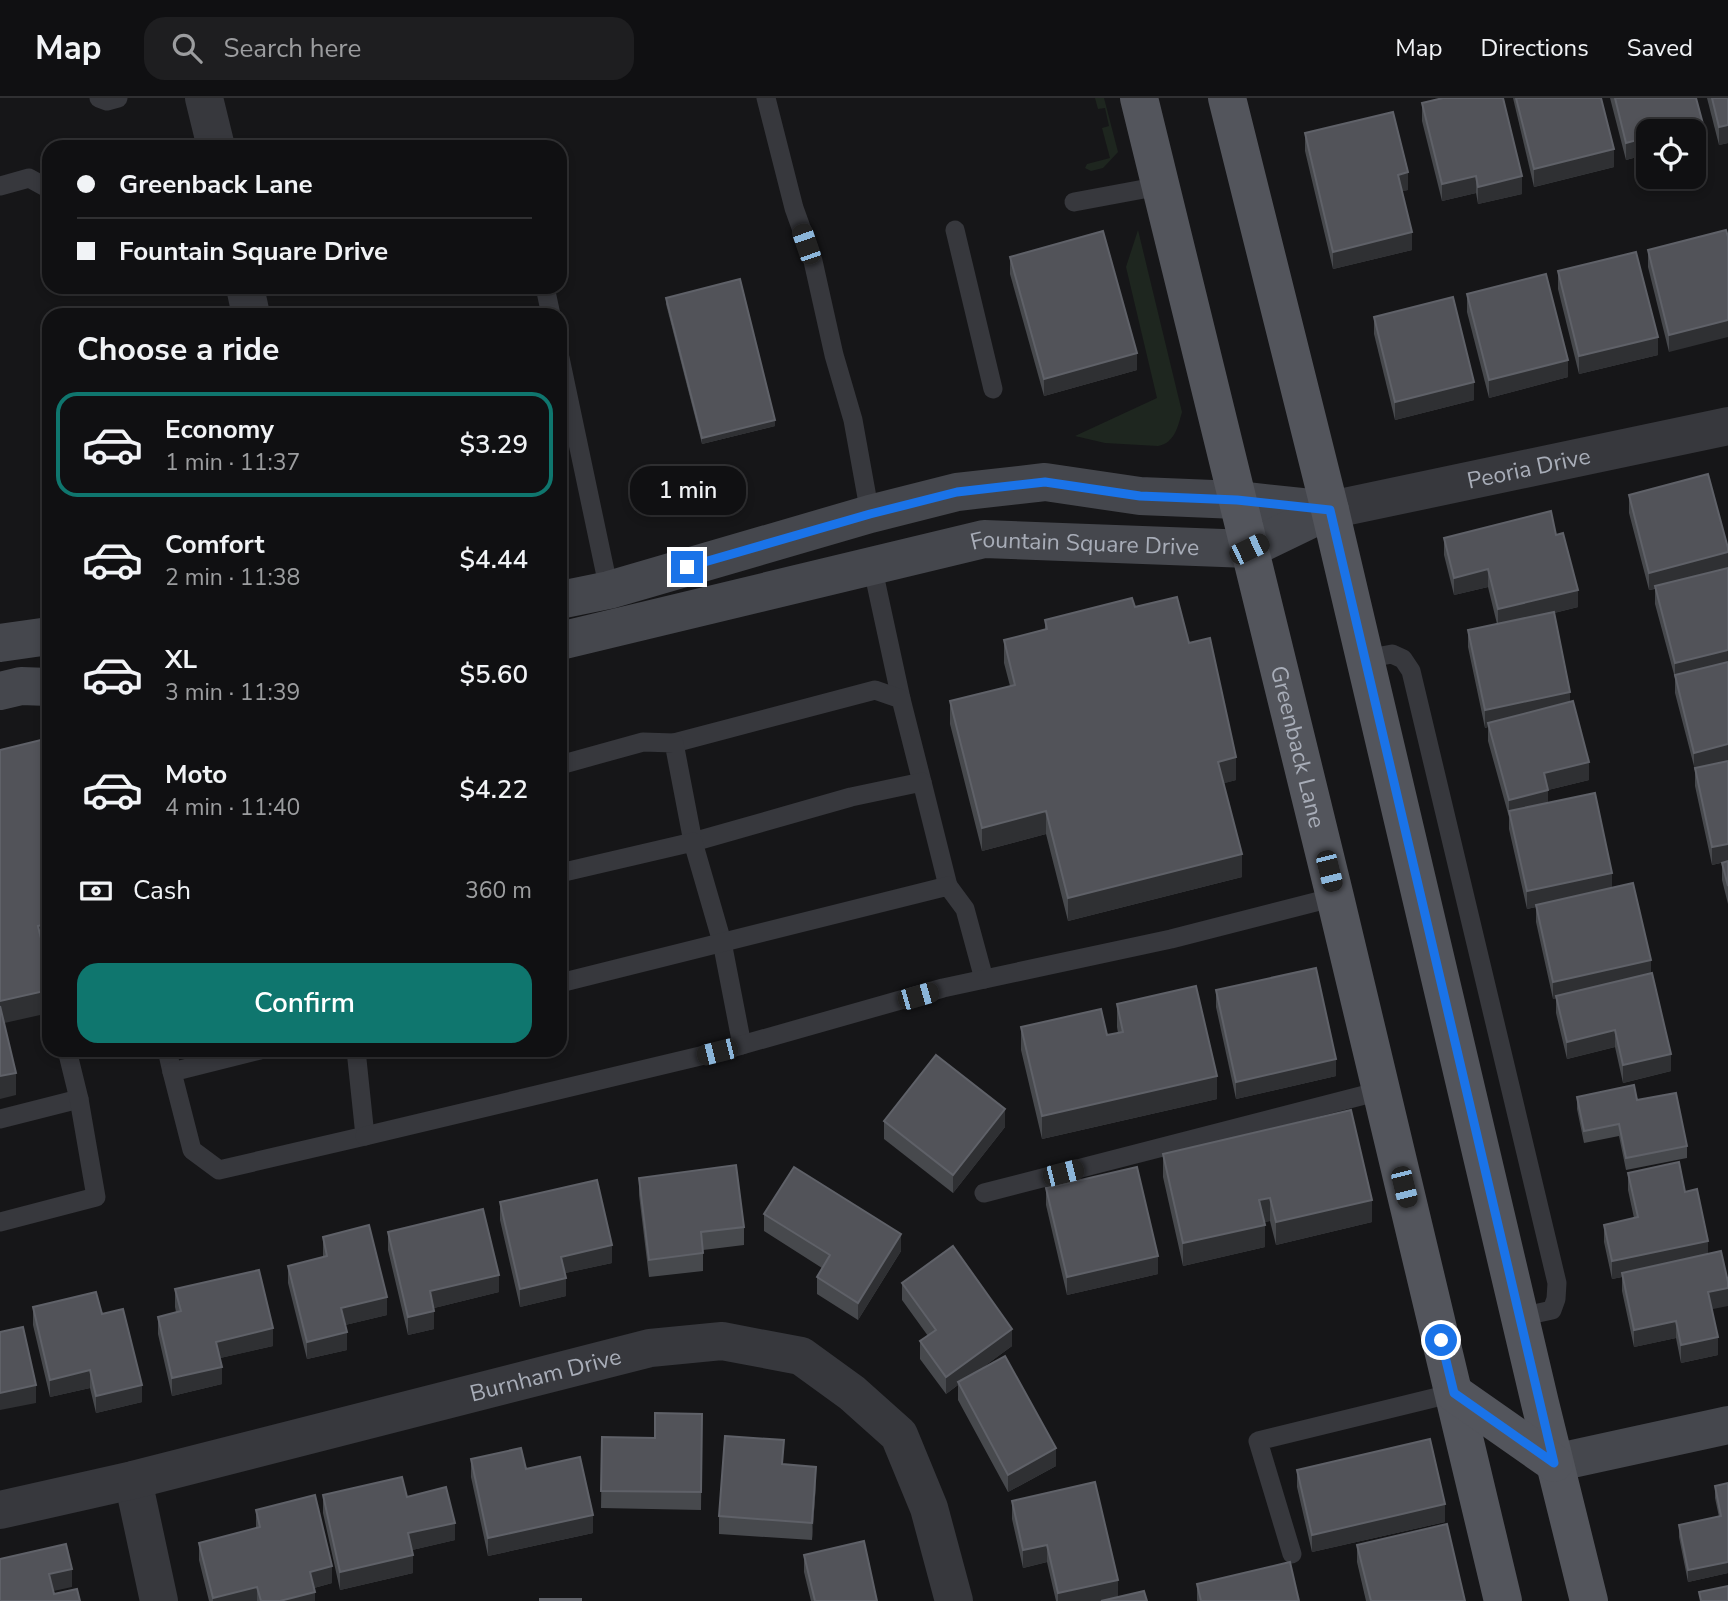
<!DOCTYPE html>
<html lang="en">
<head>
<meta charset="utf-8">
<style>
	:root { --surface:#101012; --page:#1e1e20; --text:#f1f3f6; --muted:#9c9d9f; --line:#303032; --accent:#0f766e }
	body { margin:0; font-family:"Nunito Sans",sans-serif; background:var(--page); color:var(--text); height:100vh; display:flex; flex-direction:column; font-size:26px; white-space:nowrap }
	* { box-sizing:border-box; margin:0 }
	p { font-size:23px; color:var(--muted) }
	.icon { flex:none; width:38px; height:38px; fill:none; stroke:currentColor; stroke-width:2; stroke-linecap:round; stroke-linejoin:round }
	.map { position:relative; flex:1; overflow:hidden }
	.panel { position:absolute; left:42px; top:210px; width:525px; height:749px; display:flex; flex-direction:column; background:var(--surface); border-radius:21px; box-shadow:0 4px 10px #0003,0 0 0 2px var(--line) }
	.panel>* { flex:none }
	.top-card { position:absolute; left:42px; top:42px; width:525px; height:154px; border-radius:21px; box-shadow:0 4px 10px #0003,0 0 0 2px var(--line); display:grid; align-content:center; height:154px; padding:0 35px; background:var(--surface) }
	.controls { position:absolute; left:1636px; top:21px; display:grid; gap:14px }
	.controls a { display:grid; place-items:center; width:70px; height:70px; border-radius:14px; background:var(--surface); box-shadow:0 4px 10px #0003,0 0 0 2px var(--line); font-size:35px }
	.end { position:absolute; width:32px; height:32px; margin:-16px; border:9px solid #1a73e8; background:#fff; box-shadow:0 0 0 4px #fff }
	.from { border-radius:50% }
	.bubble { position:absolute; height:49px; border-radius:21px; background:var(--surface); box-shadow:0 4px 10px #0003,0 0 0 2px var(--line); font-size:23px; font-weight:600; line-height:49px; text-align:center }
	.car { position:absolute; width:21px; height:42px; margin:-21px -10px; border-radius:9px; box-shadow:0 0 5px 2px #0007; background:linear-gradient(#222 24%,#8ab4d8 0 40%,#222 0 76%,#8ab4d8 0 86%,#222 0) }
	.top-card b { display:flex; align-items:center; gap:24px; height:66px; font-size:26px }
	.top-card b+b { border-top:2px solid var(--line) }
	.top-card i { width:18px; height:18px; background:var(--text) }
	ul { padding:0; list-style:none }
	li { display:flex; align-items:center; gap:21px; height:105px; margin:0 14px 10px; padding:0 21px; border:4px solid transparent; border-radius:21px }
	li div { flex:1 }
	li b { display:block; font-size:26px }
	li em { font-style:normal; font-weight:600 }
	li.active { border-color:var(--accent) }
	li>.icon { width:63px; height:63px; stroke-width:1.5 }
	h2 { padding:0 35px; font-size:32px; line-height:84px }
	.pay { display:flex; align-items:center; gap:18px; height:77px; padding:0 35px; font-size:26px }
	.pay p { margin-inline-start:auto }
	.cta { display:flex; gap:14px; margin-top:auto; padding:14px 35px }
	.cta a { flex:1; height:80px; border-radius:21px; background:var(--accent); color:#fff; font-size:28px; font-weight:600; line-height:80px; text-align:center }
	header { display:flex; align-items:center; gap:42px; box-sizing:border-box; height:98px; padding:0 35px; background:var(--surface); border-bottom:2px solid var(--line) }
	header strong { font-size:33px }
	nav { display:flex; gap:38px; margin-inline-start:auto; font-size:24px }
	.search { width:490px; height:63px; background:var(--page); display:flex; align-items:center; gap:18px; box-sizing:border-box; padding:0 24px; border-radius:21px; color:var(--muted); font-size:26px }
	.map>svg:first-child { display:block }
</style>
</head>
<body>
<header>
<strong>Map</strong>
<div class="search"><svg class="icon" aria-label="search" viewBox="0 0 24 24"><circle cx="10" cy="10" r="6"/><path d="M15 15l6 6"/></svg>Search here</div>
<nav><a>Map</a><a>Directions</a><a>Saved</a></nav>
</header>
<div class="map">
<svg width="1728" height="1503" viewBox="0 0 1728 1503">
	<rect width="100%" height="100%" fill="#161618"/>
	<g fill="#1e261f">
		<path d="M1095,0H1104L1118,54L1103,70L1091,73L1085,70L1087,66L1110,60L1102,30L1109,28L1105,10L1098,11Z"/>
		<path d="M1138,132L1182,314C1178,328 1175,345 1158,348L1105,345L1075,338L1157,300L1126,169Z"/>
	</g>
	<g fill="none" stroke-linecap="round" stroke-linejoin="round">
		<g stroke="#37383d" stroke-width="19">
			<path d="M99,0L107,3L118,0"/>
			<path d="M766,0L794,110L813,163L834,257L853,322L870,416"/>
			<path d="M0,88L29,80L49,91"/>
			<path d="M1074,104L1160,88"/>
			<path d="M955,132L993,291"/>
			<path d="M545,189L551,217"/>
			<path d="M560,260L609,492"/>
			<path d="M872,467L901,601"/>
			<path d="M1365,561L1392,556L1403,561L1411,573L1557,1185L1556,1201L1552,1212L1520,1219"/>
			<path d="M674,645L875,592L901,601L922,684"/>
			<path d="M560,667L643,644L674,645L693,744L851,699L922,684L948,788"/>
			<path d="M560,775L693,744L722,844L742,947"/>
			<path d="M560,885L948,788L965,811L984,881"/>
			<path d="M167,952L172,974"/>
			<path d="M260,952L172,974L192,1052L219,1072L365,1038L356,952"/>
			<path d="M0,1021L79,1001"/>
			<path d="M365,1038L717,954L943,890L1171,841L1335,799"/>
			<path d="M984,1095L1380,993"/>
			<path d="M0,1124L96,1099L79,1001L67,952"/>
			<path d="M1292,1456L1258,1343L1454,1295"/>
		</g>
		<g stroke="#37383d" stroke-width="38">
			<path d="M204,0L216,49"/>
			<path d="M245,189L251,217"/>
			<path id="s1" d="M1330,412L1728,328"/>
			<path d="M133,1382L159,1503"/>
			<path id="s2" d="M0,1412L133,1382L650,1250L722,1243L801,1258L852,1295L899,1337L929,1410L954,1503"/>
		</g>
		<g stroke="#45474d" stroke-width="38">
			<path d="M560,502L609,492L870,416L957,394L1045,384L1140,398L1237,402L1330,412"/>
			<path id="s3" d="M560,543L984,441L1249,451L1330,412"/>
			<path d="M0,545L49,538"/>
			<path d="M0,593L21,588L49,589"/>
			<path d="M1554,1365L1728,1327"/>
		</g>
		<g stroke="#53555c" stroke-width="38">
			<path id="s4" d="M1139,0L1335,799L1503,1503"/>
			<path d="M1227,0L1330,412L1540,1305L1589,1503"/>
			<path d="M1454,1295L1554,1365"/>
		</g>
	</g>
	<g fill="#47494d">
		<path d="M1513,0H1601L1614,69L1534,89Z"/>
		<path d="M1610,0H1696L1706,54L1694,33H1648V56L1626,62Z"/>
		<path d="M1707,0H1728V45L1719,47Z"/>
		<path d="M1422,5L1522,96L1478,106L1476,95L1442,103L1422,23Z"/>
		<path d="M1305,35L1408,92L1402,93L1412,152L1333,171L1305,53Z"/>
		<path d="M1728,139L1669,254L1648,169V152Z"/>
		<path d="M1010,159L1137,272L1044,298L1010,176Z"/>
		<path d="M1558,173L1658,257L1579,276L1558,191Z"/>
		<path d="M1467,196L1568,279L1489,300L1467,214Z"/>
		<path d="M666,200L775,328L702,346L666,206Z"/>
		<path d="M1374,219L1474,302L1395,322L1374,236Z"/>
		<path d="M1629,397L1728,450V806L1722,782V765L1725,764L1712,767L1695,688V672L1675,595V580L1655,506V491L1649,492L1629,415Z"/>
		<path d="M1556,437L1578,509L1554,515L1570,604L1589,682L1548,692V705L1612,790L1651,875L1671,973L1623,985L1615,949L1567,961L1556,915V900L1553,901L1536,824V809L1527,811L1509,731V719L1488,643V629L1485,630L1468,549V532L1497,526L1488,489L1454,497L1444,457V440Z"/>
		<path d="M1135,509L1189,545L1236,682L1224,685L1242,779L1068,823L1046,736L982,753L950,626V603L1010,588L1004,565V542L1045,532V522Z"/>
		<path d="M1216,892L1336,978L1236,1001L1216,909Z"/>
		<path d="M1117,906L1217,1001L1042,1041L1021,952V929L1107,937L1118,935L1117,929Z"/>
		<path d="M1577,999L1687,1048V1060L1626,1072L1619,1038L1584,1045L1577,1011Z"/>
		<path d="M884,1023L1005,1029L953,1095L884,1041Z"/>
		<path d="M1163,1056L1372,1124L1276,1147L1270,1123L1264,1124L1265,1149L1183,1168L1163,1079Z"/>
		<path d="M1628,1075L1685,1094L1708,1156L1712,1211L1718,1257L1681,1265L1676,1240L1634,1249L1622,1193V1179L1612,1181L1604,1144V1127L1634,1120L1628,1092Z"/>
		<path d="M639,1080L744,1129V1147L703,1152V1173L649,1179L639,1097Z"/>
		<path d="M1046,1090L1158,1176L1067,1197L1046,1107Z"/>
		<path d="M500,1104L612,1165L565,1175L566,1198L520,1209L500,1122Z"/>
		<path d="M764,1116L901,1153L858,1222L817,1196V1179L822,1170L764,1133Z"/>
		<path d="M388,1134L499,1194L434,1210V1231L408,1237L388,1152Z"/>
		<path d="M323,1139L387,1217L345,1227L347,1252L307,1261L288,1185V1168L323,1159Z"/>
		<path d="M902,1185L1012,1248L975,1275L1056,1368L1008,1394L958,1302V1287L946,1296L920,1261V1243L928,1238L902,1202Z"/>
		<path d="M175,1191L273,1248L220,1260L222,1286L172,1298L158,1236V1219L176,1214L175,1209Z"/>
		<path d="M33,1209L102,1216L142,1304L96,1315L90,1290L50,1299L33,1227Z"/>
		<path d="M702,1316L701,1412L601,1410L602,1339L655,1340Z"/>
		<path d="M471,1361L526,1371L593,1435L488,1458L471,1379Z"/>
		<path d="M783,1366L816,1386L812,1442L719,1436V1418Z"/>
		<path d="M1297,1372L1445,1424L1312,1454L1297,1389Z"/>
		<path d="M1728,1385V1475L1688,1484L1679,1439V1427L1719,1419L1715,1400V1388Z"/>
		<path d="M323,1397L455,1442L412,1452L413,1475L340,1492L323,1415Z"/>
		<path d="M1012,1403L1118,1499L1147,1503H1056L1047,1464L1023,1470L1012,1421Z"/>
		<path d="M256,1412L332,1485L314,1490L315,1503H209L199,1462V1445L256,1430Z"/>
		<path d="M1357,1447L1465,1503H1366L1357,1464Z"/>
		<path d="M804,1457L877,1503H811L804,1474Z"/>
		<path d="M1197,1486L1299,1503H1197Z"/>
	</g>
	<g fill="#2f3033">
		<path d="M1728,27V45L1719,47V29Z"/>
		<path d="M1706,37V54L1694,58V40Z"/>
		<path d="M1648,39V56L1626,62V45Z"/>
		<path d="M1614,51V69L1534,89V71Z"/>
		<path d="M1408,74V92L1398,94V77Z"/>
		<path d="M1476,78V95L1442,103V86Z"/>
		<path d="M1522,78V96L1478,106V89Z"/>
		<path d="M1412,134V152L1333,171V154Z"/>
		<path d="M1728,222V239L1669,254V237Z"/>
		<path d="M1658,239V257L1579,276V258Z"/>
		<path d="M1137,255V272L1044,298V281Z"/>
		<path d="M1568,262V279L1489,300V282Z"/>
		<path d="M1474,284V302L1395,322V304Z"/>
		<path d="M775,322V328L702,346V340Z"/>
		<path d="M1728,454V471L1649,492V475Z"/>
		<path d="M1488,471V489L1454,497V480Z"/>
		<path d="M1578,492V509L1498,529V511Z"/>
		<path d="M1728,552V569L1675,580V565Z"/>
		<path d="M1570,594V611L1488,625V629L1485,630V612Z"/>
		<path d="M1728,646V664L1694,672V655Z"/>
		<path d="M1236,659V682L1218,687V664Z"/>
		<path d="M1589,664V682L1548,692V709L1509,713V720V702L1544,675Z"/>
		<path d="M1046,713V736L982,753V730Z"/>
		<path d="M1728,746V763L1712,767V749Z"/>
		<path d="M1242,756V779L1068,823V800Z"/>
		<path d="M1612,775V792L1527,811V793Z"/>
		<path d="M49,825V848L38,851V828Z"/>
		<path d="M1651,862V879L1553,901V884Z"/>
		<path d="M49,892V915L0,926V903Z"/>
		<path d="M1615,932V949L1567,961V944Z"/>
		<path d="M1671,956V973L1623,985V967Z"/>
		<path d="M1336,961V978L1236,1001V984Z"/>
		<path d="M16,975V997L0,1001V978Z"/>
		<path d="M1217,978V1001L1042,1041V1018Z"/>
		<path d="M1005,1011V1029L953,1095V1077Z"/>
		<path d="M1270,1100V1123L1259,1125V1102Z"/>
		<path d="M1372,1102V1124L1276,1147V1124Z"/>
		<path d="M1265,1127V1149L1183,1168V1145Z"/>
		<path d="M901,1136V1153L858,1222V1205Z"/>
		<path d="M1708,1143V1160L1622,1175V1179L1612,1181V1163Z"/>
		<path d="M612,1147V1165L561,1176V1159Z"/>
		<path d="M1158,1158V1176L1067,1197V1179Z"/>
		<path d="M499,1177V1194L430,1211V1193Z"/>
		<path d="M566,1180V1198L520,1209V1191Z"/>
		<path d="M1728,1190V1208L1708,1212V1194Z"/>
		<path d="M387,1199V1217L341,1228V1210Z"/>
		<path d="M434,1213V1231L408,1237V1219Z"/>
		<path d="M1676,1223V1240L1634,1249V1232Z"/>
		<path d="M273,1230V1248L216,1261V1244Z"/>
		<path d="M1012,1231V1248L959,1287L958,1284V1287L946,1296V1279Z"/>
		<path d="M347,1234V1252L307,1261V1244Z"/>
		<path d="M1718,1239V1257L1681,1265V1247Z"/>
		<path d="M222,1269V1286L172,1298V1280Z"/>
		<path d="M90,1272V1290L50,1299V1282Z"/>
		<path d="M36,1287V1305L0,1312V1295Z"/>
		<path d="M142,1287V1304L96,1315V1298Z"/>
		<path d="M1056,1350V1368L1008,1394V1377Z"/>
		<path d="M816,1369V1386L812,1442V1425Z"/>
		<path d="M1445,1406V1424L1312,1454V1437Z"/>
		<path d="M593,1417V1435L488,1458V1440Z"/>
		<path d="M455,1425V1442L408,1453V1435Z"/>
		<path d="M1047,1447V1464L1023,1470V1452Z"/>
		<path d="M413,1457V1475L340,1492V1474Z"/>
		<path d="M1728,1464V1475L1688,1484V1472Z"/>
		<path d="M332,1468V1485L310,1491V1474Z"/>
		<path d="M72,1471V1489L49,1494V1476Z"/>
		<path d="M1118,1482V1499L1102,1503H1058V1495Z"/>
		<path d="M257,1489V1503H213V1500Z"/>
		<path d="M315,1494V1503H280Z"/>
	</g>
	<g fill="#525359" stroke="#5f6168" stroke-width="2">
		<path d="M1443,0H1503L1522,78L1478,89L1476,78L1442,86L1422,5Z"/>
		<path d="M1516,0H1601L1614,51L1534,71Z"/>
		<path d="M1615,0H1696L1706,37L1694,40V33H1648V39L1626,45Z"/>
		<path d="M1712,0H1728V27L1719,29Z"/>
		<path d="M1393,14L1408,74L1398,77L1412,134L1333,154L1305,35Z"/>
		<path d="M1726,132L1728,139V222L1669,237L1648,152Z"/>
		<path d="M1103,133L1137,255L1044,281L1010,159Z"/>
		<path d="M1636,154L1658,239L1579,258L1558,173Z"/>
		<path d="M1546,176L1568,262L1489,282L1467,196Z"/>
		<path d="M740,181L775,322L702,340L666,200Z"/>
		<path d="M1453,199L1474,284L1395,304L1374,219Z"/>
		<path d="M1708,376L1728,450V454L1649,475L1629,397Z"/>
		<path d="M1551,413L1556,437L1563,435L1578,492L1498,511L1488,471L1454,480L1444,440Z"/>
		<path d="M1728,470V552L1675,565L1655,488Z"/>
		<path d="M1177,499L1189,545L1210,540L1236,659L1218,664L1242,756L1068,800L1046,713L982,730L950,603L1015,587L1004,542L1047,531L1045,522L1132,500L1135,509Z"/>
		<path d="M1554,514L1570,594L1485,612L1468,532Z"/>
		<path d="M1728,564V646L1694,655L1675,577Z"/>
		<path d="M1573,603L1589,664L1544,675L1548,692L1509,702L1488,625Z"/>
		<path d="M49,640V825L38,828L49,874V892L0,903V652Z"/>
		<path d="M1728,663V746L1712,749L1695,670Z"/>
		<path d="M1595,695L1612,775L1527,793L1509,713Z"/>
		<path d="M1728,763V788L1722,765Z"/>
		<path d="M1633,785L1651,862L1553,884L1536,807Z"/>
		<path d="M1316,870L1336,961L1236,984L1216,892Z"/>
		<path d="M1652,875L1671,956L1623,967L1615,932L1567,944L1556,898Z"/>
		<path d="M1196,888L1217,978L1042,1018L1021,929L1101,911L1107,937L1123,934L1117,906Z"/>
		<path d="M0,908L16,975L0,978Z"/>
		<path d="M936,957L1005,1011L953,1077L884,1023Z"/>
		<path d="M1634,987L1637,1002L1676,995L1687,1048L1626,1060L1619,1026L1584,1033L1577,999Z"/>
		<path d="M1351,1012L1372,1102L1276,1124L1270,1100L1259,1102L1265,1127L1183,1145L1163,1056Z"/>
		<path d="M1679,1064L1685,1094L1697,1091L1708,1143L1612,1163L1604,1127L1638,1119L1628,1075Z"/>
		<path d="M736,1067L744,1129L701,1134L703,1155L649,1162L639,1080Z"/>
		<path d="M794,1069L901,1136L858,1205L817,1179L830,1157L764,1116Z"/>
		<path d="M1137,1069L1158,1158L1067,1179L1046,1090Z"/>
		<path d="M597,1082L612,1147L561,1159L566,1180L520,1191L500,1104Z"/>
		<path d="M483,1111L499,1177L430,1193L434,1213L408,1219L388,1134Z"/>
		<path d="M369,1127L387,1199L341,1210L347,1234L307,1244L288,1168L327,1158L323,1139Z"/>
		<path d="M953,1148L1012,1231L946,1279L920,1243L936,1232L902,1185Z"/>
		<path d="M1721,1153L1728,1184V1190L1708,1194L1718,1239L1681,1247L1676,1223L1634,1232L1622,1175Z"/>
		<path d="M259,1172L273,1230L216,1244L222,1269L172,1280L158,1219L181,1213L175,1191Z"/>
		<path d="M96,1194L102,1216L123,1211L142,1287L96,1298L90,1272L50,1282L33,1209Z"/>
		<path d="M23,1229L36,1287L0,1295V1234Z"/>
		<path d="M1005,1258L1056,1350L1008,1377L958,1284Z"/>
		<path d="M655,1315L702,1316L701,1394L601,1393L602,1339L655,1340Z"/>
		<path d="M725,1338L784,1342L782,1366L816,1369L812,1425L719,1418Z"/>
		<path d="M1430,1341L1445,1406L1312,1437L1297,1372Z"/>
		<path d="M521,1350L526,1371L580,1359L593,1417L488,1440L471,1361Z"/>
		<path d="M402,1379L407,1399L446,1389L455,1425L408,1435L413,1457L340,1474L323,1397Z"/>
		<path d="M1095,1384L1118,1482L1058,1495L1047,1447L1023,1452L1012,1403Z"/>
		<path d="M1728,1385V1464L1688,1472L1679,1427L1721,1418L1715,1388Z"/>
		<path d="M315,1397L332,1468L310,1474L315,1494L280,1503H261L257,1489L213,1500L199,1445L260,1429L256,1412Z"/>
		<path d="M1447,1426L1465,1503H1371L1357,1447Z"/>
		<path d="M864,1443L877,1503H815L804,1457Z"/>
		<path d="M66,1446L72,1471L49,1476L54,1496L77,1491L80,1503H0V1461Z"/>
		<path d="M1290,1464L1299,1503H1201L1197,1486Z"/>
		<path d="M1728,1488V1503H1701L1699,1494Z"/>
		<path d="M1144,1493L1147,1503H1101Z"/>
		<rect x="540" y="1501" width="41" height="2"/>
	</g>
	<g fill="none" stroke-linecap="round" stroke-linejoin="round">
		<path stroke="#1a73e8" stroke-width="9" d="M687,469L870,416L957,394L1045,384L1140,398L1237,402L1330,412L1554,1365L1454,1295L1441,1242"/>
	</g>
	<g text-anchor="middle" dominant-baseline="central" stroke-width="5" stroke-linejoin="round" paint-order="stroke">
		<g font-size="23" fill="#a8adb8" stroke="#111113">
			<text stroke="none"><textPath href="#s1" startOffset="203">Peoria Drive</textPath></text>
			<text stroke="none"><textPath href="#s3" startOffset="537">Fountain Square Drive</textPath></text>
			<text stroke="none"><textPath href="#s4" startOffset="668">Greenback Lane</textPath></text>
			<text stroke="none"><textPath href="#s2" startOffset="562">Burnham Drive</textPath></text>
		</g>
	</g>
</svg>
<div class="controls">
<a><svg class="icon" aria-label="locate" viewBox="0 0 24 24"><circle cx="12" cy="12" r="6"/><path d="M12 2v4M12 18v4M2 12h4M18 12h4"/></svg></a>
</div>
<i class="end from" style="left:1441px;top:1242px"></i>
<i class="end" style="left:687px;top:469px"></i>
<div class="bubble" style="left:630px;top:368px;width:116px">1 min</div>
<i class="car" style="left:806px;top:146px;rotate:341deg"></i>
<i class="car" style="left:1249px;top:451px;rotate:64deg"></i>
<i class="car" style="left:1329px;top:773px;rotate:166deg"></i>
<i class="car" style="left:918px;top:898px;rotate:74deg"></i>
<i class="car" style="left:717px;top:954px;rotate:256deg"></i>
<i class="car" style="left:1063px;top:1075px;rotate:76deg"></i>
<i class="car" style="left:1404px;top:1089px;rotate:166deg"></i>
<div class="top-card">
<b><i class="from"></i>Greenback Lane</b>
<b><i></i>Fountain Square Drive</b>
</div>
<section class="panel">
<h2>Choose a ride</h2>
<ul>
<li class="active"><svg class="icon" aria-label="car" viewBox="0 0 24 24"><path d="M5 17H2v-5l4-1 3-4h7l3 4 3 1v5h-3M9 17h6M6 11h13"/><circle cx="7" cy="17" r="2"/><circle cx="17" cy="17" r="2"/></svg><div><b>Economy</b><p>1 min · 11:37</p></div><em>$3.29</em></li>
<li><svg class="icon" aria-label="car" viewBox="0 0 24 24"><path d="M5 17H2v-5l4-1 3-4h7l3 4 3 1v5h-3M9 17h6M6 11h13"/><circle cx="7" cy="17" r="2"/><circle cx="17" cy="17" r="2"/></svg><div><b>Comfort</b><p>2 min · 11:38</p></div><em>$4.44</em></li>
<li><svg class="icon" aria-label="car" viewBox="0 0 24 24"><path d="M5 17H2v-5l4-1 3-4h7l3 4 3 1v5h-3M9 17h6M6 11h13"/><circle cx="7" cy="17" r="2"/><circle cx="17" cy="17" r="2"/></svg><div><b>XL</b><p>3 min · 11:39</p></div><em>$5.60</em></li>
<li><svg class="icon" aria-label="car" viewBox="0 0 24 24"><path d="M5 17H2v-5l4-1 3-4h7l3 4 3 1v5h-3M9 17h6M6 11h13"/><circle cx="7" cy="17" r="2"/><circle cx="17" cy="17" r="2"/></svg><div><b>Moto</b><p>4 min · 11:40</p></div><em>$4.22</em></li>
</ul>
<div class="pay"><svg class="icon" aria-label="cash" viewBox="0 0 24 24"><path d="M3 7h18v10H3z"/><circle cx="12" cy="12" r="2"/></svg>Cash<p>360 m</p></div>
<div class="cta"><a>Confirm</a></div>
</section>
</div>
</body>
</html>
